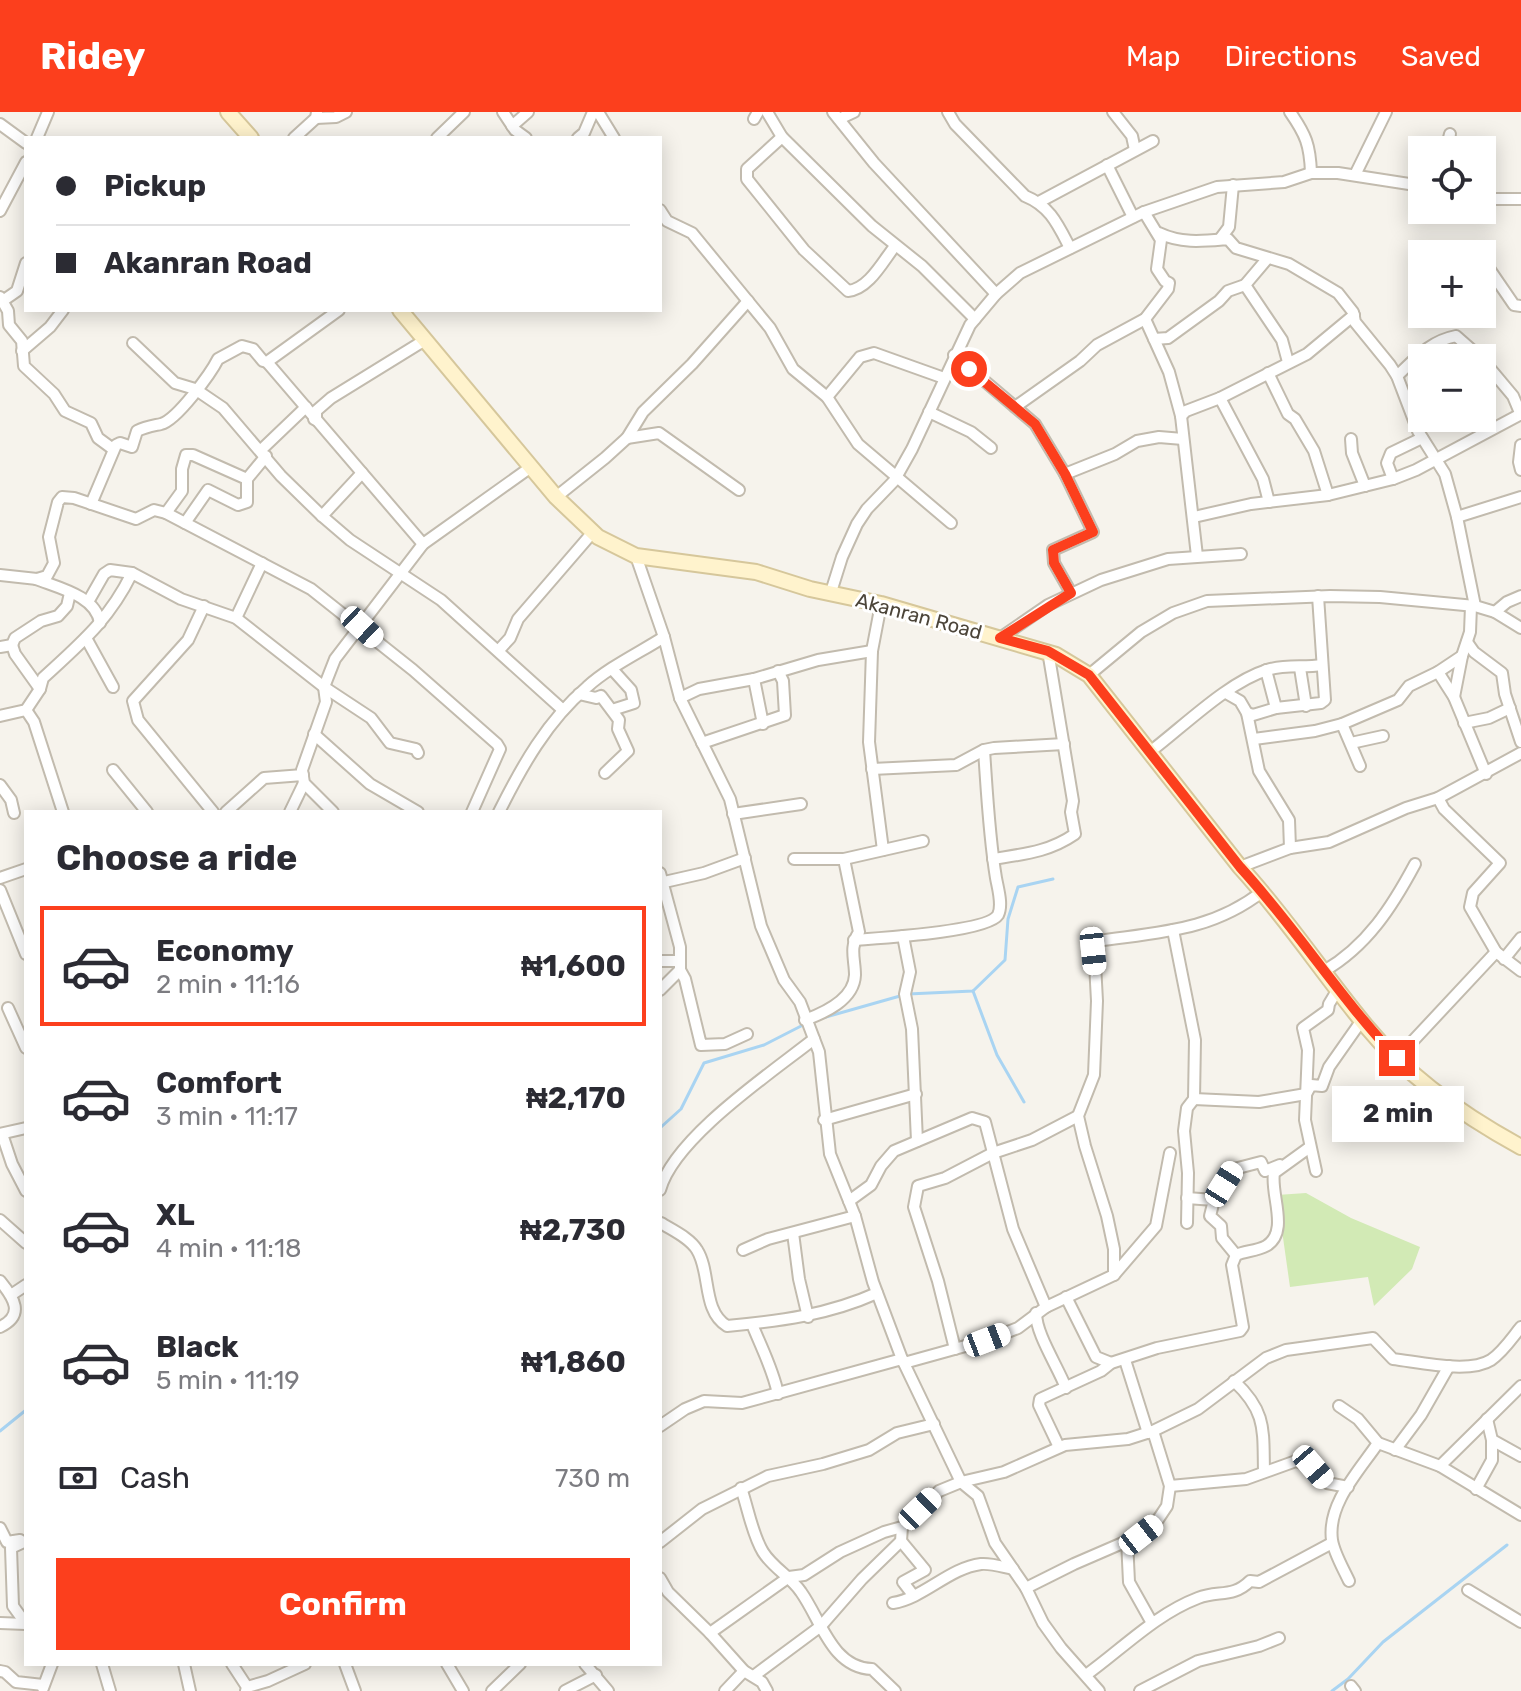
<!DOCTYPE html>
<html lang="en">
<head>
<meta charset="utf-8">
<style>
	:root { --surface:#fff; --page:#f7f7f7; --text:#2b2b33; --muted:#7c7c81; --line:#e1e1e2; --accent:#fc3f1d }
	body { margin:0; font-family:Rubik,sans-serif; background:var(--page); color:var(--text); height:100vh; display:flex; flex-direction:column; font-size:30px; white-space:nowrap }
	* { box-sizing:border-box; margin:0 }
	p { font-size:26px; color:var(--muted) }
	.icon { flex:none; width:44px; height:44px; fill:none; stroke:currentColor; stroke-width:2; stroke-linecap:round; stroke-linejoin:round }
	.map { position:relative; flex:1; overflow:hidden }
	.panel { position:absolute; left:24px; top:698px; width:638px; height:856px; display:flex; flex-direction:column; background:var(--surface); border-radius:0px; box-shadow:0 4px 20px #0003 }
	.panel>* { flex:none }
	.banner { position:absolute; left:24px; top:24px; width:638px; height:176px; border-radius:0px; box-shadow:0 4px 20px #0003; display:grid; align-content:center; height:176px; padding:0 32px; background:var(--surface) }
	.buttons { position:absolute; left:1408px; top:24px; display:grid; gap:16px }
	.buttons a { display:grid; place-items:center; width:88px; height:88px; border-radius:0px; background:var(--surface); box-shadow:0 4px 20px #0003; font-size:40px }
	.end { position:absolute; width:36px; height:36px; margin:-18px; border:10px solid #fc3f1d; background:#fff; box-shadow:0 0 0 4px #fff }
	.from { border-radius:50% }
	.bubble { position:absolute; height:56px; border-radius:0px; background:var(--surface); box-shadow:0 4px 20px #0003; font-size:26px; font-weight:700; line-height:56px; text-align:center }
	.car { position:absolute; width:24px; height:48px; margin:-24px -12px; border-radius:10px; box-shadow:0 0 6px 2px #0007; background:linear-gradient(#fff 24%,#345 0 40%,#fff 0 76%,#345 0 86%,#fff 0) }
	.banner b { display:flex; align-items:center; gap:28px; height:76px; font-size:30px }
	.banner b+b { border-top:2px solid var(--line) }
	.banner i { width:20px; height:20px; background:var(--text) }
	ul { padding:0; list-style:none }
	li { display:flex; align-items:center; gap:24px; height:120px; margin:0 16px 12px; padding:0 16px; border:4px solid transparent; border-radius:0px }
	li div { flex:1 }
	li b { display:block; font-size:30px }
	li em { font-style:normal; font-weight:700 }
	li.active { border-color:var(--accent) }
	li>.icon { width:72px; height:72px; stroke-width:1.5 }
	h2 { padding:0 32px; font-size:36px; line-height:96px }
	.pay { display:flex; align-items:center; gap:20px; height:88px; padding:0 32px; font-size:30px }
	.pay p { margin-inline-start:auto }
	.action { display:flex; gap:16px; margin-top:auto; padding:16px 32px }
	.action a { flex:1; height:92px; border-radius:0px; background:var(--accent); color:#fff; font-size:32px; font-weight:700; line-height:92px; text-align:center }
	header { display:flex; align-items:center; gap:48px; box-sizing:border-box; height:112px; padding:0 40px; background:var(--accent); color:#fff }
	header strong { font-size:38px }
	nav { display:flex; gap:44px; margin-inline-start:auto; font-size:28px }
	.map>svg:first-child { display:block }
</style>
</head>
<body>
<header>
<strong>Ridey</strong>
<nav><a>Map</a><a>Directions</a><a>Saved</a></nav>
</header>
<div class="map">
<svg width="1521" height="1579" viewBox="0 0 1521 1579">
	<rect width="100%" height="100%" fill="#f6f3ec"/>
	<path fill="#d2eab5" d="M1306,1081L1351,1106L1420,1135L1412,1157L1374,1194L1368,1165L1290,1175L1277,1083Z"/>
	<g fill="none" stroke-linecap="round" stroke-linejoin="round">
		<g stroke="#a9d4f2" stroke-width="3">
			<path d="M973,879L997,943L1024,990"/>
			<path d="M908,882L973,879L1005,848L1008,807L1018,775L1053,767"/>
			<path d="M819,907L900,884"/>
			<path d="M660,1016L681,997L704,951L764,933L805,912"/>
			<path d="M0,1319L26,1298"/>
			<path d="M1332,1579L1348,1567L1383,1530L1507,1433"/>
		</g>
		<g stroke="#c2bbae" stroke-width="14">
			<g id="minor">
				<path d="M503,0L515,18L526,26"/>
				<path d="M598,0L614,26"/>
				<path d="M767,0L782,25L872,114L922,154L975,207"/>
				<path d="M833,0L874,51L996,182"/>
				<path d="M948,0L955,12L1025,84C1050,94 1058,113 1070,136"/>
				<path d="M1113,0L1132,24L1135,38"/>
				<path d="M1290,0C1306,23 1310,33 1311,61"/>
				<path d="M316,6L336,5L346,0"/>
				<path d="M754,7L758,0"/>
				<path d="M839,7L854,0"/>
				<path d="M0,12L26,31"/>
				<path d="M512,14L528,0"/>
				<path d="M782,25L747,57V67L804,138L848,179C869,177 883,149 895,134"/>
				<path d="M37,26L48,0"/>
				<path d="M294,26L316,6L317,0"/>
				<path d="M437,26L464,0"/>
				<path d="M578,26L584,21L593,0"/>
				<path d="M1446,38L1450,22"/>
				<path d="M1107,53L1133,105"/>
				<path d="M1355,63L1386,0"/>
				<path d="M1482,87H1521"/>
				<path d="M1039,90L1153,29"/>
				<path d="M660,98L667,109L692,121L770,216L793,257L827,285L858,332L951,411"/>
				<path d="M0,99L26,50"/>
				<path d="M1159,121C1182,132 1204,129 1228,127L1236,136L1289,152L1338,181L1353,200L1355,210L1390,253L1397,264L1418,319L1445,362L1457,405L1475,494"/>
				<path d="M1220,127L1229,115L1233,73"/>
				<path d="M1490,158L1514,193L1521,194"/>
				<path d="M1245,173L1282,228L1288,250"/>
				<path d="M0,185L8,199L9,213L22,229L24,254L54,282L65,299L91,311L98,326L113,337"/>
				<path d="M4,188L17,179L26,151"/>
				<path d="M1145,207L1169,260L1181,304L1197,444"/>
				<path d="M1154,227L1168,226L1219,189L1228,179L1245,173L1267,147"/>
				<path d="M133,231L175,271L195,277L223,296L281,364L322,404L350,428L441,488L563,598"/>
				<path d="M22,239L50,215L63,198"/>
				<path d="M954,243L1035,312L1065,362L1093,420L1053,438L1054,451L1071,481"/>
				<path d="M1482,247L1513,284L1521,303"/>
				<path d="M267,250L423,432"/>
				<path d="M1268,261L1288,302L1295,307L1314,339L1328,383"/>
				<path d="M1397,264C1416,246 1430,229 1456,224L1481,246"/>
				<path d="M827,285L860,245L874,241L944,266"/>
				<path d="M1220,286L1263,367L1269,390"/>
				<path d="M1015,295L1080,249L1097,233L1145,207L1168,177L1169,171L1165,169L1157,157L1161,128L1144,100"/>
				<path d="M929,300L971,320L991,336"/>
				<path d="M1181,304L1186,299L1220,286L1307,242L1354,203"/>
				<path d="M314,307L316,308V299L331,286L425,228"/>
				<path d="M627,326L659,321L739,378"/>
				<path d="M1351,327L1352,341L1365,374"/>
				<path d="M1521,333L1519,350L1521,358"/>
				<path d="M261,338L306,295"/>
				<path d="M1065,362L1115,342L1137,329L1159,325L1183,327"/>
				<path d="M1393,367L1387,351L1391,341L1422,326"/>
				<path d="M556,385L605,346L627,326L643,300L692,252L748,189"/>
				<path d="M91,392L116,333L120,331L132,335L137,319C145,315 152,314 161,312C177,308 211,261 218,247L242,234L253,237L263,249L267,250L339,198"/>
				<path d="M166,401L182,379V357L186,343H193L247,367"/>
				<path d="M322,404L362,361"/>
				<path d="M1194,405L1251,392L1328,383L1393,367L1416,358L1521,302"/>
				<path d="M1457,405L1521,385"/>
				<path d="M185,411L208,378L238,393L247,390V367L266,344"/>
				<path d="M636,444L664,525L680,586L730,687L761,814L784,868L800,890L819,940L830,1042L855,1104L873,1170L902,1247L961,1370L978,1384L995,1431L1026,1476L1043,1511L1061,1536L1099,1579"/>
				<path d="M0,463L37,467L47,464L54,451L49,425L58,390L62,385L74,386L136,407L154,398L166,401L311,477L413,558L497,632L500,637L472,700"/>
				<path d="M36,467C59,476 96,484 100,511"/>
				<path d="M831,480L842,445L857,412L867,397L894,369L912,337L970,213L996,182L1020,161L1144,100L1217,75L1284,70L1311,61H1338L1422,74"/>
				<path d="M88,490L104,462L110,458L132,461L181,487L236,506L324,575L371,606L390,631L416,637L418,641"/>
				<path d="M881,492L872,539L869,630L883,738"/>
				<path d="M204,494L188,528L133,589L138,608L213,700"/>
				<path d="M1495,500L1507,490L1521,484"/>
				<path d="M236,506L262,451"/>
				<path d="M86,526L113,575"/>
				<path d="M1000,526L1048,493L1101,468L1168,447L1241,442"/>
				<path d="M1467,530L1474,540L1502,561L1505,582L1521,630"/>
				<path d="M12,533L15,542L40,577"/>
				<path d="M0,535L12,533L15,526L41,509L58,504L67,494L70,481"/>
				<path d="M499,538L510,526L518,507L593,420"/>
				<path d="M1300,556L1306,594"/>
				<path d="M1266,558L1276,596"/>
				<path d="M1438,560L1454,585L1486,662"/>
				<path d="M1089,563L1141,520L1173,501L1207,489L1330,484L1380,485L1475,494L1495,500L1521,516"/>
				<path d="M754,567L763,612"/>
				<path d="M1226,581L1240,589L1247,601L1259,659L1289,708L1290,736"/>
				<path d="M579,582L596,586L601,584L619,608L618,617L628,639L605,661"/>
				<path d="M1454,585L1462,544L1470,520L1471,494"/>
				<path d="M680,586L699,577L754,567L818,548L872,539"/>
				<path d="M26,598L34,610L63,700"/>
				<path d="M612,598L634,591L631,578L612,557"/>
				<path d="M1247,601L1253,603L1276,596L1321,591L1325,588L1318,484"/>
				<path d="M0,604L26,598L40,577L43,566C81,531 109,508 132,461"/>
				<path d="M1464,611L1489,606L1510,596"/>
				<path d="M1342,612L1360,654"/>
				<path d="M314,622L370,672L418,700"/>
				<path d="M1254,627L1315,619L1342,612L1398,588L1409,574L1438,560L1462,544"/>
				<path d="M702,631L785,603L783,569L778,559"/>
				<path d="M1351,631L1383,624"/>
				<path d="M1151,639C1184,614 1228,570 1267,558C1286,552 1303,556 1322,553"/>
				<path d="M872,657L956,653L984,638L994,636L1064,632"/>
				<path d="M113,658L147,700"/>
				<path d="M0,673L11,688L14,701"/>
				<path d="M1438,686L1444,697L1500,751L1473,781L1470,795L1496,840L1521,859"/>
				<path d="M226,700L264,666L303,663"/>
				<path d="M290,700L304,671"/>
				<path d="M333,700L304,671L302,658L326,590L324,575L335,547L423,432L531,355"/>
				<path d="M499,700C522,654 547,609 587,575C609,555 639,541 664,525"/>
				<path d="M733,702L801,692"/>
				<path d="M794,747H844L923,729"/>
				<path d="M993,747C1024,742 1049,740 1075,722L1071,700L1073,689L1048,539"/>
				<path d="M1240,755L1290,736L1329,730L1406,696L1438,686L1521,641"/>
				<path d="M660,761L680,835V858L685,867L701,933L725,932L747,922"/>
				<path d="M0,766L26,757"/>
				<path d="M660,771L704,761L745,746"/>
				<path d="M0,778L26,842"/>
				<path d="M1173,818L1195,928L1194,987L1187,996L1184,1019L1188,1061L1187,1111"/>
				<path d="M903,824L910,860L905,882L912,917L917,1029"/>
				<path d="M854,828C878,826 987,820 998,803C1003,793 998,777 996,766C989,724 987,681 984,638"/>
				<path d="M1504,847L1521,826"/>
				<path d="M660,849H678"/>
				<path d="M1324,859C1367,834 1392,795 1415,752"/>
				<path d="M660,878L680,858"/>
				<path d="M8,896L26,936"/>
				<path d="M805,908C824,901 854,888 855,863C855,847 849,836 859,820L844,747"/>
				<path d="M1397,946L1496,840"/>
				<path d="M1194,987L1259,990L1306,982L1311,973L1322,974L1329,955L1362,908"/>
				<path d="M824,1008L916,982"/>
				<path d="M0,1022L26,1016"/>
				<path d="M2,1022L12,1052L26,1079"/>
				<path d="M1316,1059L1305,1008L1308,938L1303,916L1328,898L1329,892L1338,877"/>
				<path d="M660,1078C674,1026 771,961 814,927"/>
				<path d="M1187,1086L1214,1088L1234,1057L1261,1050L1265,1059L1280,1053"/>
				<path d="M1214,1088L1210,1104L1221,1114L1222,1126L1236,1143"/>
				<path d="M849,1089L871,1073L881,1054L894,1039L972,1006L985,1010L1013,1117L1046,1195"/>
				<path d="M0,1108L26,1131"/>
				<path d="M661,1111C672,1118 690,1126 697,1138C711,1160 702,1199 727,1214C780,1209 828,1203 877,1181"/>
				<path d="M793,1121L799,1167L808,1205"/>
				<path d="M743,1138L768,1127L855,1104"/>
				<path d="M1236,1143C1245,1139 1257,1139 1266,1134C1290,1120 1270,1082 1274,1061L1310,1035"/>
				<path d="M1114,1163L1156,1114L1170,1041"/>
				<path d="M0,1169C14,1186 25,1203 0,1215"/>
				<path d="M11,1183L26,1173"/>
				<path d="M1066,1185L1096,1245L1111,1251"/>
				<path d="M1036,1201C1036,1222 1057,1253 1066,1276"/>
				<path d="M752,1212C761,1235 773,1257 778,1282"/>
				<path d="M955,1237L938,1169L914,1095L918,1074L945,1066L993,1041L1032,1028L1078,1004"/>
				<path d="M1125,1248L1148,1321"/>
				<path d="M904,1251L987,1228L1018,1216L1046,1195L1114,1163V1137L1107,1104L1085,1034L1078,1004L1094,963L1097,889L1094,833L1098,829C1160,820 1212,819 1263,779"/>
				<path d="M1234,1269C1267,1300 1263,1318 1264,1360"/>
				<path d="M1339,1294L1358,1307L1378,1331L1440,1354L1521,1403"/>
				<path d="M1487,1307L1492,1328L1521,1344"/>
				<path d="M660,1314L685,1297L704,1289L742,1291L902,1247"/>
				<path d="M1059,1335L1039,1293L1040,1287L1101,1259L1111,1251L1157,1236L1240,1219L1243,1215L1232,1153L1236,1143"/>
				<path d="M1395,1338L1421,1303L1449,1254"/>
				<path d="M1440,1354L1521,1274"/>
				<path d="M1170,1374L1246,1367L1296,1349L1313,1355L1327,1371L1348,1375"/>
				<path d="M741,1376C748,1396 752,1422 763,1440C773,1456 791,1465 801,1480C821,1508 832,1556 872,1557L895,1579"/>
				<path d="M1476,1377L1492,1348V1328"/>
				<path d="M0,1416L7,1430L20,1428"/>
				<path d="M1127,1428L1129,1470L1152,1511"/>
				<path d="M901,1429L925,1458L903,1470L913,1483"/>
				<path d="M660,1430L702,1397L768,1364L823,1352L869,1338L897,1321L934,1312"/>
				<path d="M660,1466L668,1480L710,1521L744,1559L762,1570L767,1579"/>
				<path d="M1349,1469C1343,1456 1334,1441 1332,1428C1327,1392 1359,1359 1378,1331"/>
				<path d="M1026,1476L1074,1452L1141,1423L1155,1412L1167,1394L1170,1374L1153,1319"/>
				<path d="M1468,1478L1521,1510"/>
				<path d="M893,1491C924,1486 949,1456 981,1452C991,1451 1003,1455 1013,1457"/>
				<path d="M0,1511L26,1512"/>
				<path d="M26,1512L13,1494L11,1436L26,1429"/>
				<path d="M710,1521L789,1465L804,1463L840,1440L884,1420L902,1415L939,1379L961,1370L1004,1360L1065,1333L1128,1327L1153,1319L1198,1297L1266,1246L1286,1238L1373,1226L1393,1247C1419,1250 1469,1262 1491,1248C1503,1240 1512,1226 1521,1215"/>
				<path d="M102,1552L110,1579"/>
				<path d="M184,1552L190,1579"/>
				<path d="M232,1552L247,1575L246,1579"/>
				<path d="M345,1552L355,1579"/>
				<path d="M447,1552L463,1579"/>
				<path d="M585,1552L608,1579"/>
				<path d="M0,1559L5,1560L16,1570L43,1573"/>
				<path d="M755,1563L821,1514L862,1467L901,1429L902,1415"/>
				<path d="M1086,1563C1122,1537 1156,1502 1198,1486C1218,1478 1233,1486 1250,1469L1259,1470L1332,1431"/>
				<path d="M1351,1574L1355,1579"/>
				<path d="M247,1575L268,1569L305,1552"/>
				<path d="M43,1576L52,1552"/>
				<path d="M492,1579L520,1552"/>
				<path d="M565,1579L596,1563"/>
				<path d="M725,1579L744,1559"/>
				<path d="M1140,1579L1198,1549L1259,1534L1279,1526"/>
			</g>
		</g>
		<g stroke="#d6c79b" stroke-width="18">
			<g id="secondary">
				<path d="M228,0L251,26"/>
				<path d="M400,198L556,385L598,425L636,444L756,460L810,477L881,492L1056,543L1089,563L1240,755C1286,805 1323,862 1366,914C1408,965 1464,1004 1521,1035"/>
			</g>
		</g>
		<use href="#minor" stroke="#fff" stroke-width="10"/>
		<use href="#secondary" stroke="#fff3cd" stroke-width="14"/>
	</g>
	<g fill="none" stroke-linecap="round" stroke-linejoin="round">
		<path stroke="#fc3f1d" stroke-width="10" d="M969,257L1035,312L1065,362L1093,420L1053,438L1054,451L1071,481L1000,526L1048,539L1089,563L1240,755C1296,816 1340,886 1397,946"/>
	</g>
	<g text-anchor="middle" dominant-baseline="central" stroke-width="6" stroke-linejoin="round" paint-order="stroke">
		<g font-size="20" fill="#4b4439" stroke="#fff">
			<text transform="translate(919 504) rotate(15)">Akanran Road</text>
		</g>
	</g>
</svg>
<div class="buttons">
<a><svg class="icon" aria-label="locate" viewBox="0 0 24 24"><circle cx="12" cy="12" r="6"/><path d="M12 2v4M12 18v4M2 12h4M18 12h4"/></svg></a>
<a>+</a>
<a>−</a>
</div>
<i class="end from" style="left:969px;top:257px"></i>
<i class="end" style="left:1397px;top:946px"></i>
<div class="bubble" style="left:1332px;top:974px;width:132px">2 min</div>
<i class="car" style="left:362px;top:515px;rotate:133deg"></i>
<i class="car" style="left:1093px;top:839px;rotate:174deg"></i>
<i class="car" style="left:1224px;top:1072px;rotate:32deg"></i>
<i class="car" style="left:987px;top:1228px;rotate:69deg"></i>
<i class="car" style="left:1313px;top:1355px;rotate:139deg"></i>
<i class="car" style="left:920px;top:1397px;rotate:46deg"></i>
<i class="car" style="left:1141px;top:1423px;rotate:52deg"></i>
<div class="banner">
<b><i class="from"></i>Pickup</b>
<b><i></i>Akanran Road</b>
</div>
<section class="panel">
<h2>Choose a ride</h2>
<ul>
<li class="active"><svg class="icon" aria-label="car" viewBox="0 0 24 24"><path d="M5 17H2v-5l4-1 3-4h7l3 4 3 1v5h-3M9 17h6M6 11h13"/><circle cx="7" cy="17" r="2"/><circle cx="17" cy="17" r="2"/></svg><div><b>Economy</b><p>2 min · 11:16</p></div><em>₦1,600</em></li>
<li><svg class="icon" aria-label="car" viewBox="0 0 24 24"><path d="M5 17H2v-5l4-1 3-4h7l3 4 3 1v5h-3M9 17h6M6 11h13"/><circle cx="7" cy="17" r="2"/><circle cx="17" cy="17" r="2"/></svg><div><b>Comfort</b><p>3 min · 11:17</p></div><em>₦2,170</em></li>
<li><svg class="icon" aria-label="car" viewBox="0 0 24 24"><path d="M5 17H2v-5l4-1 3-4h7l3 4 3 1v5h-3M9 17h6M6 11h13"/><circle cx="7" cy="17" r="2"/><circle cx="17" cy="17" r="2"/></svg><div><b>XL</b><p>4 min · 11:18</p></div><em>₦2,730</em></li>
<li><svg class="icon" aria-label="car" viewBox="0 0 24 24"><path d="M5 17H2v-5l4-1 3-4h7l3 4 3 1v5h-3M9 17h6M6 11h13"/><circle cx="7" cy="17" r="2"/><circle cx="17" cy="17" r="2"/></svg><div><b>Black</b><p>5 min · 11:19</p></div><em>₦1,860</em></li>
</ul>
<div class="pay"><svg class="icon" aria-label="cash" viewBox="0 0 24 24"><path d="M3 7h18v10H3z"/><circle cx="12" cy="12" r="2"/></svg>Cash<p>730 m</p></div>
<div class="action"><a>Confirm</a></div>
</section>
</div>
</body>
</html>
